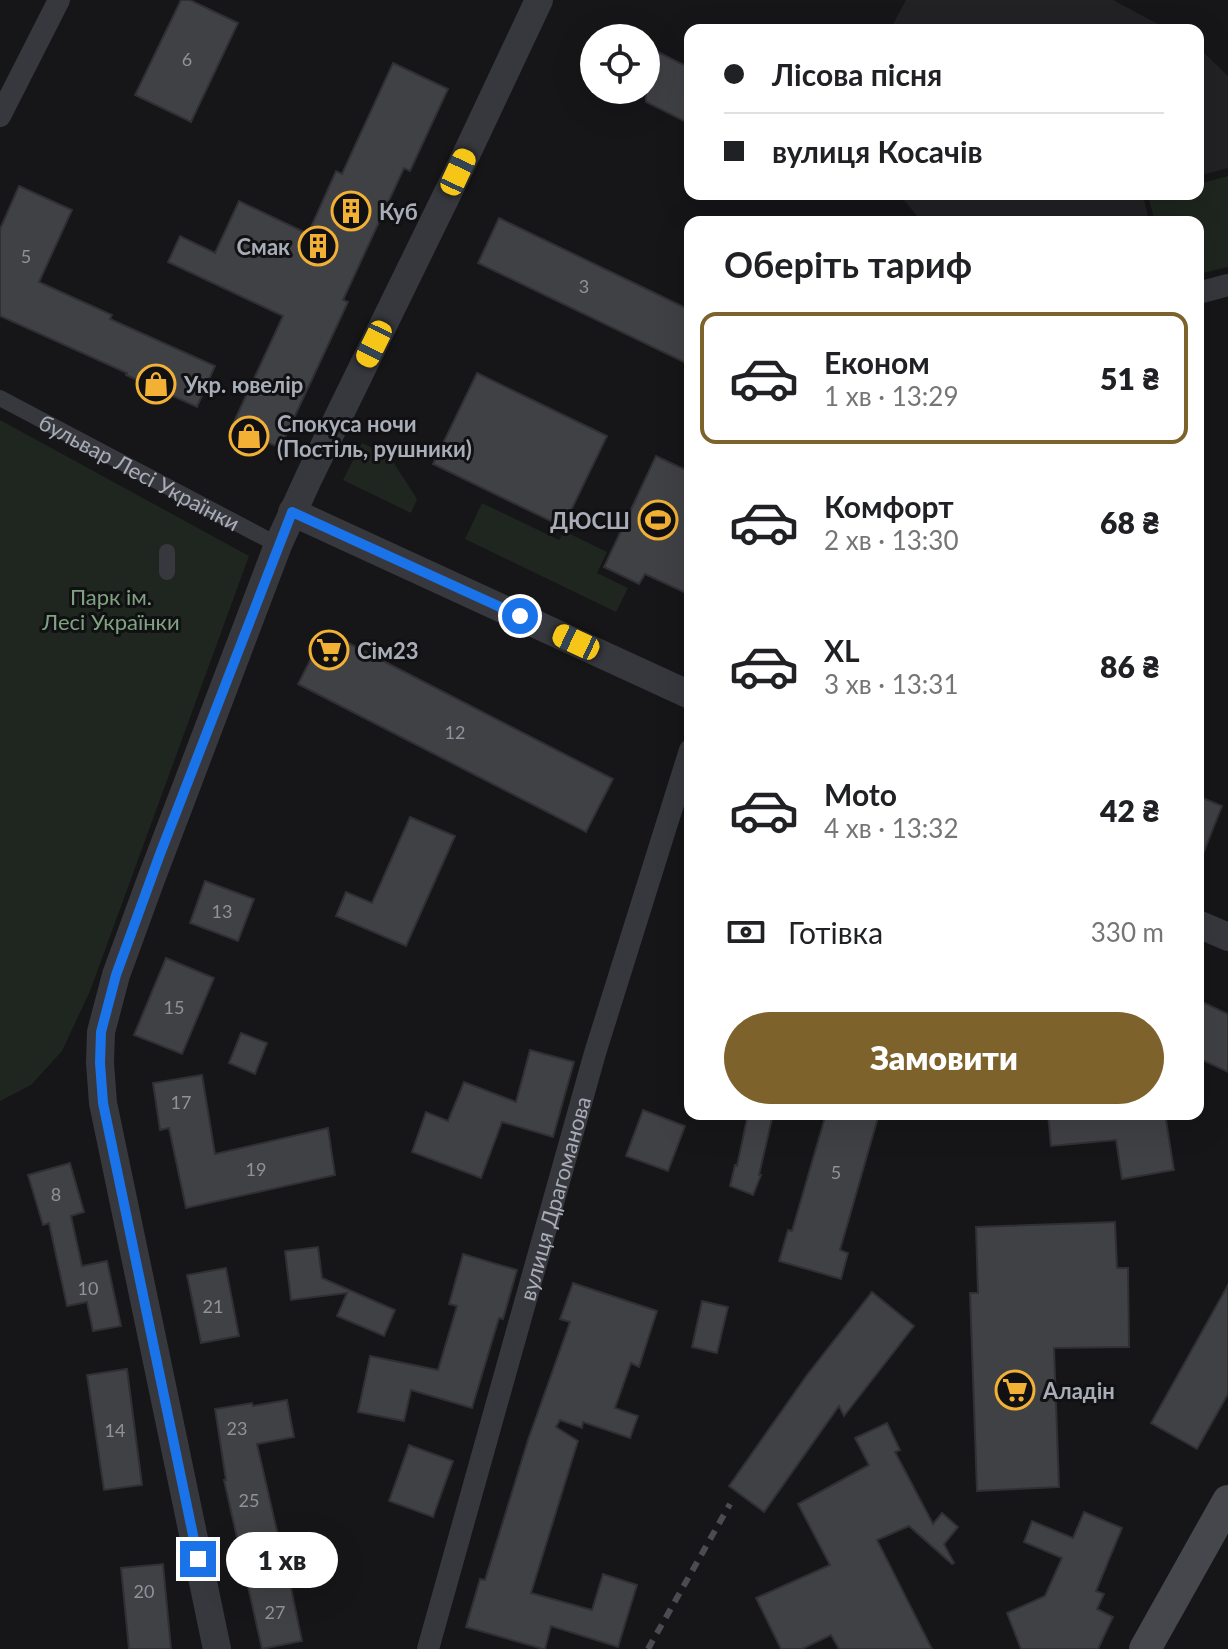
<!DOCTYPE html>
<html lang="uk">
<head>
<meta charset="utf-8">
<style>
	:root { --surface:#fff; --page:#f6f6f6; --text:#202124; --muted:#757577; --line:#e0e0e0; --accent:#7e622b }
	body { margin:0; font-family:Lato,sans-serif; background:var(--page); color:var(--text); height:100vh; display:flex; flex-direction:column; font-size:30px; white-space:nowrap }
	* { box-sizing:border-box; margin:0 }
	p { font-size:26px; color:var(--muted) }
	.icon { flex:none; width:44px; height:44px; fill:none; stroke:currentColor; stroke-width:2; stroke-linecap:round; stroke-linejoin:round }
	.map { position:relative; flex:1; overflow:hidden }
	.panel { position:absolute; left:684px; top:216px; width:520px; height:904px; display:flex; flex-direction:column; background:var(--surface); border-radius:16px; box-shadow:0 8px 32px #0002 }
	.panel>* { flex:none }
	.top-card { position:absolute; left:684px; top:24px; width:520px; height:176px; border-radius:16px; box-shadow:0 8px 32px #0002; display:grid; align-content:center; height:176px; padding:0 40px; background:var(--surface) }
	.tools { position:absolute; left:580px; top:24px; display:grid; gap:16px }
	.tools a { display:grid; place-items:center; width:80px; height:80px; border-radius:50%; background:var(--surface); box-shadow:0 8px 32px #0002; font-size:40px }
	.end { position:absolute; width:36px; height:36px; margin:-18px; border:10px solid #1a73e8; background:#fff; box-shadow:0 0 0 4px #fff }
	.from { border-radius:50% }
	.bubble { position:absolute; height:56px; border-radius:28px; background:var(--surface); box-shadow:0 8px 32px #0002; font-size:26px; font-weight:800; line-height:56px; text-align:center }
	.car { position:absolute; width:24px; height:48px; margin:-24px -12px; border-radius:10px; box-shadow:0 0 6px 2px #0007; background:linear-gradient(#f5c518 24%,#345 0 40%,#f5c518 0 76%,#345 0 86%,#f5c518 0) }
	.top-card b { display:flex; align-items:center; gap:28px; height:76px; font-size:30px }
	.top-card b+b { border-top:2px solid var(--line) }
	.top-card i { width:20px; height:20px; background:var(--text) }
	ul { padding:0; list-style:none }
	li { display:flex; align-items:center; gap:24px; height:132px; margin:0 16px 12px; padding:0 24px; border:4px solid transparent; border-radius:16px }
	li div { flex:1 }
	li b { display:block; font-size:30px }
	li em { font-style:normal; font-weight:800 }
	li.active { border-color:var(--accent) }
	li>.icon { width:72px; height:72px; stroke-width:1.5 }
	h2 { padding:0 40px; font-size:36px; line-height:96px }
	.pay { display:flex; align-items:center; gap:20px; height:88px; padding:0 40px; font-size:30px }
	.pay p { margin-inline-start:auto }
	.button { display:flex; gap:16px; margin-top:auto; padding:16px 40px }
	.button a { flex:1; height:92px; border-radius:48px; background:var(--accent); color:#fff; font-size:32px; font-weight:800; line-height:92px; text-align:center }
	.map>svg:first-child { display:block }
</style>
</head>
<body>
<div class="map">
<svg width="1228" height="1649" viewBox="0 0 1228 1649">
	<rect width="100%" height="100%" fill="#161618"/>
	<g fill="#222225">
		<path d="M906,0H1113L1169,30H890Z"/>
		<path d="M1198,47L1228,76V168L1198,176Z"/>
		<path d="M899,194H1143L1149,222H922Z"/>
	</g>
	<g fill="#1e261f">
		<path d="M1228,176V267L1198,274V222H1155L1148,196L1158,194H1198V184Z"/>
		<path d="M0,420L249,556L90,991L62,1051L31,1085L0,1101Z"/>
		<path d="M362,443L390,457L417,499L411,513L343,480Z"/>
		<path d="M482,503L559,540L564,531L607,552L597,573L628,588L616,612L465,539Z"/>
	</g>
	<g fill="#404145" stroke="#303034" stroke-width="2">
		<path d="M181,0H190L238,23L191,122L135,95Z"/>
		<path d="M646,46L690,68V124L646,102Z"/>
		<path d="M393,63L448,89L410,171L404,168L343,300L348,302L280,448L232,426L283,316L168,262L180,236L215,253L239,201L308,234L336,171L342,174Z"/>
		<path d="M19,186L72,210L39,282L112,315L110,319L215,366L197,407L126,375L127,373L0,316V229Z"/>
		<path d="M499,218L690,310V365L478,263Z"/>
		<path d="M477,373L607,436L563,527L433,464Z"/>
		<path d="M656,456L690,472V595L645,574L639,584L604,567Z"/>
		<path d="M325,631L613,779L586,832L298,684Z"/>
		<path d="M1198,796L1222,806L1199,864H1198Z"/>
		<path d="M410,817L455,836L406,946L336,916L346,892L372,903Z"/>
		<path d="M205,881L254,899L238,941L190,923Z"/>
		<path d="M166,958L214,978L182,1054L134,1035Z"/>
		<path d="M1198,1000L1228,1014V1072L1198,1058Z"/>
		<path d="M241,1033L267,1043L255,1074L229,1063Z"/>
		<path d="M530,1050L574,1062L553,1137L502,1122L481,1178L412,1152L426,1112L448,1121L464,1082L516,1102Z"/>
		<path d="M202,1075L215,1154L328,1128L335,1175L186,1208L169,1128L160,1130L153,1083Z"/>
		<path d="M643,1110L685,1126L668,1171L626,1156Z"/>
		<path d="M748,1114H773L759,1175H761L753,1195L730,1186L735,1165L737,1166Z"/>
		<path d="M826,1114H879L840,1250L848,1253L841,1279L779,1261L788,1230L792,1231Z"/>
		<path d="M1048,1114H1165L1174,1170L1122,1179L1116,1140L1051,1146Z"/>
		<path d="M70,1163L84,1212L71,1216L82,1266L107,1261L121,1326L93,1331L87,1302L67,1306L49,1223L43,1225L28,1175Z"/>
		<path d="M1115,1222L1117,1268H1128L1129,1347L1054,1348L1059,1487L977,1491L970,1293H978L976,1227Z"/>
		<path d="M318,1247L322,1278L395,1310L384,1336L337,1316L347,1293L291,1300L285,1251Z"/>
		<path d="M463,1254L517,1270L503,1319L499,1318L472,1408L411,1390L404,1421L358,1412L370,1356L438,1370L457,1306L449,1304Z"/>
		<path d="M226,1268L239,1336L201,1343L187,1275Z"/>
		<path d="M573,1283L657,1311L639,1367L631,1363L615,1408L638,1416L630,1438L583,1422L582,1428L560,1420L556,1427L578,1441L531,1593L592,1610L603,1574L637,1585L618,1647L551,1626L545,1649H543L466,1627L480,1579L485,1580L528,1440L570,1322L560,1319Z"/>
		<path d="M1228,1285V1394L1197,1449L1151,1423Z"/>
		<path d="M872,1292L914,1326L844,1416L839,1406L764,1512L729,1486L807,1375Z"/>
		<path d="M702,1301L728,1307L717,1353L692,1347Z"/>
		<path d="M127,1369L142,1485L104,1490L87,1375Z"/>
		<path d="M287,1400L294,1437L257,1444L283,1557L321,1549L326,1576L290,1583L302,1641L262,1649L224,1480H226L215,1409L252,1403L253,1406Z"/>
		<path d="M887,1423L900,1450L895,1452L933,1524L942,1513L958,1527L944,1544L954,1563L952,1564L909,1526L877,1540L932,1649H839L831,1635L802,1649H781L756,1598L830,1565L798,1504L869,1465L855,1438Z"/>
		<path d="M409,1445L453,1461L433,1517L389,1501Z"/>
		<path d="M1084,1512L1122,1528L1096,1591L1104,1594L1097,1609L1113,1617L1098,1649H1021L1007,1613L1045,1596L1062,1558L1024,1542L1032,1521L1073,1538Z"/>
		<path d="M163,1564L171,1649H129L121,1568Z"/>
	</g>
	<g fill="none" stroke-linecap="round" stroke-linejoin="round">
		<g stroke="#37383d" stroke-width="16">
			<path id="s1" d="M0,398L278,545"/>
			<path d="M167,572V552"/>
		</g>
		<g stroke="#37383d" stroke-width="22">
			<path d="M0,116L59,0"/>
			<path d="M1198,293L1228,285"/>
			<path id="s2" d="M428,1649L595,1053L690,750"/>
		</g>
		<g stroke="#37383d" stroke-width="28">
			<path d="M292,512L690,695"/>
			<path d="M1198,924L1228,937"/>
			<path d="M217,1649L103,1103L100,1063L101,1032L116,975L150,882L278,545L309,477L458,172L539,0"/>
		</g>
		<path stroke="#45474d" stroke-width="32" d="M1145,1649L1228,1501"/>
		<path stroke="#4a4c52" stroke-width="6" stroke-dasharray="10 8" stroke-linecap="butt" d="M648,1649L730,1504"/>
	</g>
	<g fill="none" stroke-linecap="round" stroke-linejoin="round">
		<path stroke="#1a73e8" stroke-width="10" d="M198,1559L103,1103L100,1063L101,1032L116,975L160,854L292,512L520,616"/>
	</g>
	<defs>
		<g id="building-ring" transform="scale(2)"><circle r="9.5" fill="#111113" stroke="#f2b134" stroke-width="1.5"/><path d="M-4-6H4V6H1V3H-1V6H-4ZM-2.5-4.3h1.7v1.8h-1.7ZM.8-4.3h1.7v1.8H.8ZM-2.5-1h1.7V.8h-1.7ZM.8-1h1.7V.8H.8Z" fill="#f2b134"/></g>
		<g id="shop-ring" transform="scale(2)"><circle r="9.5" fill="#111113" stroke="#f2b134" stroke-width="1.5"/><path d="M-5-2.5h2.3a2.7 3.5 0 0 1 5.4 0H5L5.5 6h-11ZM-1.5-2.5h3a1.5 2.3 0 0 0-3 0Z" fill="#f2b134"/></g>
		<g id="stadium-ring" transform="scale(2)"><circle r="9.5" fill="#111113" stroke="#f2b134" stroke-width="1.5"/><path d="M0-5a6.5 5 0 1 0 0 10a6.5 5 0 1 0 0-10ZM-3.5-1.8h7v3.6h-7Z" fill="#f2b134"/></g>
		<g id="supermarket-ring" transform="scale(2)"><circle r="9.5" fill="#111113" stroke="#f2b134" stroke-width="1.5"/><path d="M-6-5.5h2.5l.6 2H6L4.5 2H-2.5L-4.4-4H-6ZM-1.5 3.2a1.3 1.3 0 1 0 .1 0ZM3 3.2a1.3 1.3 0 1 0 .1 0Z" fill="#f2b134"/></g>
	</defs>
	<g fill-rule="evenodd">
		<use href="#building-ring" x="351" y="211"/>
		<use href="#building-ring" x="318" y="246"/>
		<use href="#shop-ring" x="156" y="384"/>
		<use href="#shop-ring" x="249" y="436"/>
		<use href="#stadium-ring" x="658" y="520"/>
		<use href="#supermarket-ring" x="329" y="650"/>
		<use href="#supermarket-ring" x="1015" y="1390"/>
	</g>
	<g text-anchor="middle" dominant-baseline="central" stroke-width="6" stroke-linejoin="round" paint-order="stroke">
		<g font-size="18" fill="#8e929b">
			<text x="187" y="59">6</text>
			<text x="26" y="256">5</text>
			<text x="584" y="286">3</text>
			<text x="455" y="732">12</text>
			<text x="222" y="911">13</text>
			<text x="174" y="1007">15</text>
			<text x="181" y="1102">17</text>
			<text x="256" y="1169">19</text>
			<text x="836" y="1172">5</text>
			<text x="56" y="1194">8</text>
			<text x="88" y="1288">10</text>
			<text x="213" y="1306">21</text>
			<text x="237" y="1428">23</text>
			<text x="115" y="1430">14</text>
			<text x="249" y="1500">25</text>
			<text x="144" y="1591">20</text>
			<text x="275" y="1612">27</text>
		</g>
		<g font-size="22" font-weight="bold" fill="#a8adb8" stroke="#111113" text-anchor="start">
			<text x="379" y="211">Куб</text>
			<text x="290" y="246" text-anchor="end">Смак</text>
			<text x="184" y="384">Укр. ювелір</text>
			<text x="277" y="423">Спокуса ночи<tspan x="277" dy="25">(Постіль, рушники)</tspan></text>
			<text x="630" y="520" text-anchor="end">ДЮСШ</text>
			<text x="357" y="650">Сім23</text>
			<text x="1043" y="1390">Аладін</text>
		</g>
		<g font-size="22" fill="#a8adb8" stroke="#111113">
			<text stroke="none"><textPath href="#s1" startOffset="158">бульвар Лесі Українки</textPath></text>
			<text stroke="none"><textPath href="#s2" startOffset="468">вулиця Драгоманова</textPath></text>
		</g>
		<g font-size="22" fill="#7fa381" stroke="#111113">
			<text x="111" y="596">Парк ім.<tspan x="111" dy="25">Лесі Українки</tspan></text>
		</g>
	</g>
</svg>
<div class="tools">
<a><svg class="icon" aria-label="locate" viewBox="0 0 24 24"><circle cx="12" cy="12" r="6"/><path d="M12 2v4M12 18v4M2 12h4M18 12h4"/></svg></a>
</div>
<i class="end from" style="left:520px;top:616px"></i>
<i class="end" style="left:198px;top:1559px"></i>
<div class="bubble" style="left:226px;top:1532px;width:112px">1 хв</div>
<i class="car" style="left:458px;top:172px;rotate:25deg"></i>
<i class="car" style="left:374px;top:344px;rotate:206deg"></i>
<i class="car" style="left:576px;top:642px;rotate:295deg"></i>
<div class="top-card">
<b><i class="from"></i>Лісова пісня</b>
<b><i></i>вулиця Косачів</b>
</div>
<section class="panel">
<h2>Оберіть тариф</h2>
<ul>
<li class="active"><svg class="icon" aria-label="car" viewBox="0 0 24 24"><path d="M5 17H2v-5l4-1 3-4h7l3 4 3 1v5h-3M9 17h6M6 11h13"/><circle cx="7" cy="17" r="2"/><circle cx="17" cy="17" r="2"/></svg><div><b>Економ</b><p>1 хв · 13:29</p></div><em>51 ₴</em></li>
<li><svg class="icon" aria-label="car" viewBox="0 0 24 24"><path d="M5 17H2v-5l4-1 3-4h7l3 4 3 1v5h-3M9 17h6M6 11h13"/><circle cx="7" cy="17" r="2"/><circle cx="17" cy="17" r="2"/></svg><div><b>Комфорт</b><p>2 хв · 13:30</p></div><em>68 ₴</em></li>
<li><svg class="icon" aria-label="car" viewBox="0 0 24 24"><path d="M5 17H2v-5l4-1 3-4h7l3 4 3 1v5h-3M9 17h6M6 11h13"/><circle cx="7" cy="17" r="2"/><circle cx="17" cy="17" r="2"/></svg><div><b>XL</b><p>3 хв · 13:31</p></div><em>86 ₴</em></li>
<li><svg class="icon" aria-label="car" viewBox="0 0 24 24"><path d="M5 17H2v-5l4-1 3-4h7l3 4 3 1v5h-3M9 17h6M6 11h13"/><circle cx="7" cy="17" r="2"/><circle cx="17" cy="17" r="2"/></svg><div><b>Moto</b><p>4 хв · 13:32</p></div><em>42 ₴</em></li>
</ul>
<div class="pay"><svg class="icon" aria-label="cash" viewBox="0 0 24 24"><path d="M3 7h18v10H3z"/><circle cx="12" cy="12" r="2"/></svg>Готівка<p>330 m</p></div>
<div class="button"><a>Замовити</a></div>
</section>
</div>
</body>
</html>
